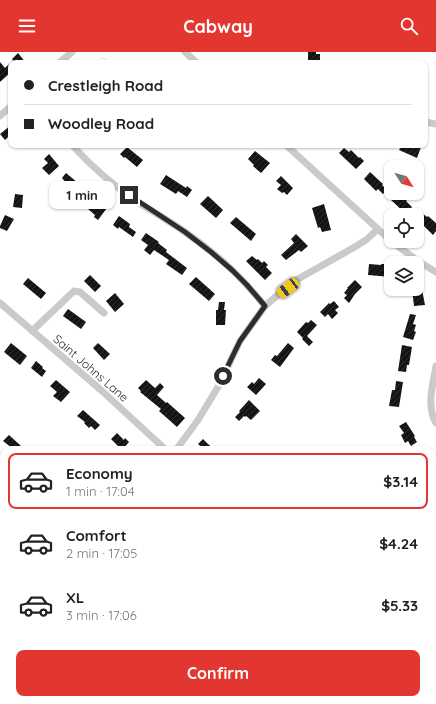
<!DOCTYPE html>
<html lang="en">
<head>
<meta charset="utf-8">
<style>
	:root { --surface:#fff; --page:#f6f6f6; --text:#222; --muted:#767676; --line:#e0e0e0; --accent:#e43630 }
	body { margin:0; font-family:Quicksand,sans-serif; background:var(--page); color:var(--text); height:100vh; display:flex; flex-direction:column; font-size:15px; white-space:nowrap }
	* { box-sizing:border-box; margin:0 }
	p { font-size:13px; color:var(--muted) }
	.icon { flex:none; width:22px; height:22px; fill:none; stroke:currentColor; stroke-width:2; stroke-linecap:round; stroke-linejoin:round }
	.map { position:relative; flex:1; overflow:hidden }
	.side { position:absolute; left:0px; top:394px; width:436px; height:258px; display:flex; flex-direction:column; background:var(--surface); border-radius:12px 12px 0 0; box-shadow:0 1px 3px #0004 }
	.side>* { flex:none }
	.guide { position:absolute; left:8px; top:8px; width:420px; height:88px; border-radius:8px; box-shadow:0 1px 3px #0004; display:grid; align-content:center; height:88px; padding:0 16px; background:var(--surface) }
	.needle { width:26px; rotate:127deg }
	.tools { position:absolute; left:384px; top:108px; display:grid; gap:8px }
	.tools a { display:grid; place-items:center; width:40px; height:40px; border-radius:8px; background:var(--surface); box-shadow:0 1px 3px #0004; font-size:20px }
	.end { position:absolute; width:18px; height:18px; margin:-9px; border:5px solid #2d2d2d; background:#fff; box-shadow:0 0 0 2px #fff }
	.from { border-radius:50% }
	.bubble { position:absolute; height:28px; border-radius:8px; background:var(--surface); box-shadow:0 1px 3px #0004; font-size:13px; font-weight:700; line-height:28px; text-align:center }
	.car { position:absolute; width:12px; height:24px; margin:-12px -6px; border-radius:5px; box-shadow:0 0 3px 1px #0007; background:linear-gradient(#f5c518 24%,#345 0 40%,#f5c518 0 76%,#345 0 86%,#f5c518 0) }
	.guide b { display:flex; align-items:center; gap:14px; height:38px; font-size:15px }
	.guide b+b { border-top:1px solid var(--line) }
	.guide i { width:10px; height:10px; background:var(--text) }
	ul { padding:7px 0 0; list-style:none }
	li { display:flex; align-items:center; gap:12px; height:56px; margin:0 8px 6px; padding:0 8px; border:2px solid transparent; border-radius:8px }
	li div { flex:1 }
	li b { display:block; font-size:15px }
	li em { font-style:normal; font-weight:700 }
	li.on { border-color:var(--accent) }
	li>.icon { width:36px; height:36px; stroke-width:1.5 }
	.primary-button { display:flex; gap:8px; margin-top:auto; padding:8px 16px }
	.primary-button a { flex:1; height:46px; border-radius:8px; background:var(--accent); color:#fff; font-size:16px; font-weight:700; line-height:46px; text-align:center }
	header { display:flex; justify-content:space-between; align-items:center; height:52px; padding:0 16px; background:var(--accent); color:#fff; font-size:18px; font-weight:700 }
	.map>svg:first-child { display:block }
</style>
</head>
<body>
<header><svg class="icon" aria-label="menu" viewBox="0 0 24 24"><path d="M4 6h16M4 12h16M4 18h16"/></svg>Cabway<svg class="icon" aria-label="search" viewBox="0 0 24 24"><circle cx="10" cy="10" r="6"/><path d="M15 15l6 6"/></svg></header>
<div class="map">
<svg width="436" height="652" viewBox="0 0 436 652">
	<defs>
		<pattern id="building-hatch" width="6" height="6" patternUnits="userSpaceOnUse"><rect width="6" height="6" fill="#141414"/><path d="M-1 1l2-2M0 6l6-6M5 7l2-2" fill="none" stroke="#2e2e2e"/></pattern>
	</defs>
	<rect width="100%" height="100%" fill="#fff"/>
	<g fill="url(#building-hatch)">
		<path d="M308,0H316V2H320V11H308Z"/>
		<path d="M18,1L26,11H11V20L0,30V10L5,16L13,8L12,7Z"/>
		<path d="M11,73V82L5,88L0,82Z"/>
		<path d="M402,93H417L421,95L417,106L399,98Z"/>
		<path d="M127,95L143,108L137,115L125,105L124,106L120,102Z"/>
		<path d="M344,96L349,100L351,98L359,106L360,105L364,109L356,117L339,101Z"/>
		<path d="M255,99L270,111L261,121L253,114L254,113L248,107Z"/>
		<path d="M49,102L59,114L49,123L42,116L48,111L44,107Z"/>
		<path d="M370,120L383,132L382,133L387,138L383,142L378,137L376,139L364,127Z"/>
		<path d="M66,121L84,136L77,144L65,132L66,131L62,126Z"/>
		<path d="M166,123L186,136L187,134L192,138L187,145L178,139L176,142L160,132Z"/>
		<path d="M281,124L293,136L287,143L284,140L282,141L277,137L281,133L276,129Z"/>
		<path d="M397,141H398L403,145L404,144L408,147L406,149L412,155L406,162L391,148Z"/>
		<path d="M15,142L23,143L22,156L13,155Z"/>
		<path d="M208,144L223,158L216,166L200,152Z"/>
		<path d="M94,149L102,155L103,153L107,156L98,168L94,165L95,163L88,157Z"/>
		<path d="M324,152L331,178L322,180L320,175L318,176L312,156Z"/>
		<path d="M421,160L427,165L428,164L436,171V179L433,183L423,173L424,172L417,166V164Z"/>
		<path d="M5,163L14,167L7,179L0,176V174Z"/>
		<path d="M119,164L130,172L129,175L136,180L133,185L119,175L118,177L113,173Z"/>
		<path d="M236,165L256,182L251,189L230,171Z"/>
		<path d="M146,181L159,190L158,191L167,198L166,200L187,216L182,223L166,212L169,208L154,198L150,203L144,198L148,193L141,188Z"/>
		<path d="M296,182L308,194L301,200L299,198L286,208L281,203L294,191L291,187Z"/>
		<path d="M252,204L257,208L258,207L262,211L264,209L268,213L266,215L272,221L265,228L246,209Z"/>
		<path d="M369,212L381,213V212H387V215H391V225L368,223Z"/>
		<path d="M90,223L101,234L95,240L84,229Z"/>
		<path d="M196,225L215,242L209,249L189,232Z"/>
		<path d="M28,226L46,241L41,247L23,232Z"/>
		<path d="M417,227H420L425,253L414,254L412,237H417Z"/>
		<path d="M355,228L362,235L355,242L349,251L344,246L347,243L344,241L348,236H347Z"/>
		<path d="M115,241L124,252L115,260L106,249Z"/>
		<path d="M334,249L339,255L335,258L338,261L332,267L328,262L325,265L320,260L329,251L330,252Z"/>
		<path d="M219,250H225L224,258H226L225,273H216V258H218Z"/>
		<path d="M68,257L86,270L81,277L63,264Z"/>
		<path d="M410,262L416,263L413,272L416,273L414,279L416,280L413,288L403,285Z"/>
		<path d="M311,268L317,273L307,284L313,290L309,294L302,287L303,286L297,280L306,270L308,271Z"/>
		<path d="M11,291L27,304L20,313L4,300Z"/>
		<path d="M98,291L110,302L104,308L93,296Z"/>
		<path d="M288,291L294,296L280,315L271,308L275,303L277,304Z"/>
		<path d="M402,293L412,295L409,313H407L406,320L398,319Z"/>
		<path d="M36,309L43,315L42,316L46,319L42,325L31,316Z"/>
		<path d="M259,326L266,332L256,343L247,335L252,330L254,332Z"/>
		<path d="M56,328L70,340L61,350L53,344L57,340L50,334Z"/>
		<path d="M146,328L155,336L160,331L164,335L157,343L166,351L167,350L185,366L177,375L159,359L161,357L140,340L141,339L138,336Z"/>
		<path d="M396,329L403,330L399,355L389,354L392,338H395Z"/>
		<path d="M249,348L260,359L251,368L246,364L245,365L244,364L239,369L235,365L240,360L239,359Z"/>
		<path d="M83,358L100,373L95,378L91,374L89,376L84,371L85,370L77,364Z"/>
		<path d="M406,370L415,384L414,385L417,390L411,394L408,389L405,391L401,383L404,381L399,374Z"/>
		<path d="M117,381L124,388L125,386L129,390L122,398H114L118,394L111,387Z"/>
		<path d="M9,383L21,394L17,398H15L12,396L3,389Z"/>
		<path d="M203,387L208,392L215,398H205L198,392Z"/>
	</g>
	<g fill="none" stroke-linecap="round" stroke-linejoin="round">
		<path stroke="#cacaca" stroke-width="1" stroke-dasharray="2 2" stroke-linecap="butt" d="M98,10L103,5L105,8"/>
		<g stroke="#cacaca" stroke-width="7">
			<path d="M185,0L197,11"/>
			<path d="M59,11L72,0"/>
			<path d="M0,64L11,54"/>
			<path d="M425,70L436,72"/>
			<path d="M72,93C91,114 113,133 136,149C152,159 169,169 185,180C201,191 216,203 230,216C243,228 254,241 265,254"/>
			<path d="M286,93L391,189"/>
			<path d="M392,189C406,201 420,211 436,220"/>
			<path d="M0,251L101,338L166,398"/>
			<path d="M32,279L74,239L80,240L104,261"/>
			<path d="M436,314C433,332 426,354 436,371"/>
			<path d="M176,398L198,368L218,335L240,289L265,254L279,242L298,227L353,196L366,188L378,177"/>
			<path d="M0,417L4,421"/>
			<path d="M432,552L436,554"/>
			<path d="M5,648L3,649L6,652"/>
			<path d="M388,648L397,652"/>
			<path d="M379,652L384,648"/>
		</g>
	</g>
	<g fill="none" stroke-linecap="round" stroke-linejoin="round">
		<path stroke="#2d2d2d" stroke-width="5" d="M129,143L185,180L211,200L232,218L247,233L265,254L240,289L223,324"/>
	</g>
	<g text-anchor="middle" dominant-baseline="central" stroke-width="4" stroke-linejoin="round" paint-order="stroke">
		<g font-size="12" fill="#2d2d2d" stroke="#fff">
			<text transform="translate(91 316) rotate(41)">Saint Johns Lane</text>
		</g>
	</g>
</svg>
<div class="tools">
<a><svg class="needle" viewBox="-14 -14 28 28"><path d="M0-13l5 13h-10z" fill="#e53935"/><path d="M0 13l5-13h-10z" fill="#767676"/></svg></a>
<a><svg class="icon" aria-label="locate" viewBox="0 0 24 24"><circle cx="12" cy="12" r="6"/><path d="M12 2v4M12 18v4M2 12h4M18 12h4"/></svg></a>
<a><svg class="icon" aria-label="layers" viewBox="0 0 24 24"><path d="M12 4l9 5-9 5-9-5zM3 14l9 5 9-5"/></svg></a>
</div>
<i class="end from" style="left:223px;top:324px"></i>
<i class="end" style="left:129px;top:143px"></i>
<div class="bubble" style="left:49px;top:129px;width:66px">1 min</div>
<i class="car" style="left:288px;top:236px;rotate:233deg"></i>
<div class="guide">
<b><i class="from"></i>Crestleigh Road</b>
<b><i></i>Woodley Road</b>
</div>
<section class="side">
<ul>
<li class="on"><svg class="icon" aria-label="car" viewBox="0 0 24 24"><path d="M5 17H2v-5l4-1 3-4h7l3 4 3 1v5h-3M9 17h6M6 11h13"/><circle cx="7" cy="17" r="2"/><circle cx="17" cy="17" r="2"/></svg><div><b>Economy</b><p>1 min · 17:04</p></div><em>$3.14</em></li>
<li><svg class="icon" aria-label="car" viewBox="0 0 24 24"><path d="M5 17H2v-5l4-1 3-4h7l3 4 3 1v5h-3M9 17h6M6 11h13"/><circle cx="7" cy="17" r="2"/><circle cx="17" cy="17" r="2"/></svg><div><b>Comfort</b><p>2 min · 17:05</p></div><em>$4.24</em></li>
<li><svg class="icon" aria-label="car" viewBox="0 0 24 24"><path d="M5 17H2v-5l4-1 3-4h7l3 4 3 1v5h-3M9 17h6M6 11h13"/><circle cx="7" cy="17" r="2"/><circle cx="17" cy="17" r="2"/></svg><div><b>XL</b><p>3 min · 17:06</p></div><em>$5.33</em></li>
</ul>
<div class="primary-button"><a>Confirm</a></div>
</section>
</div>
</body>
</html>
